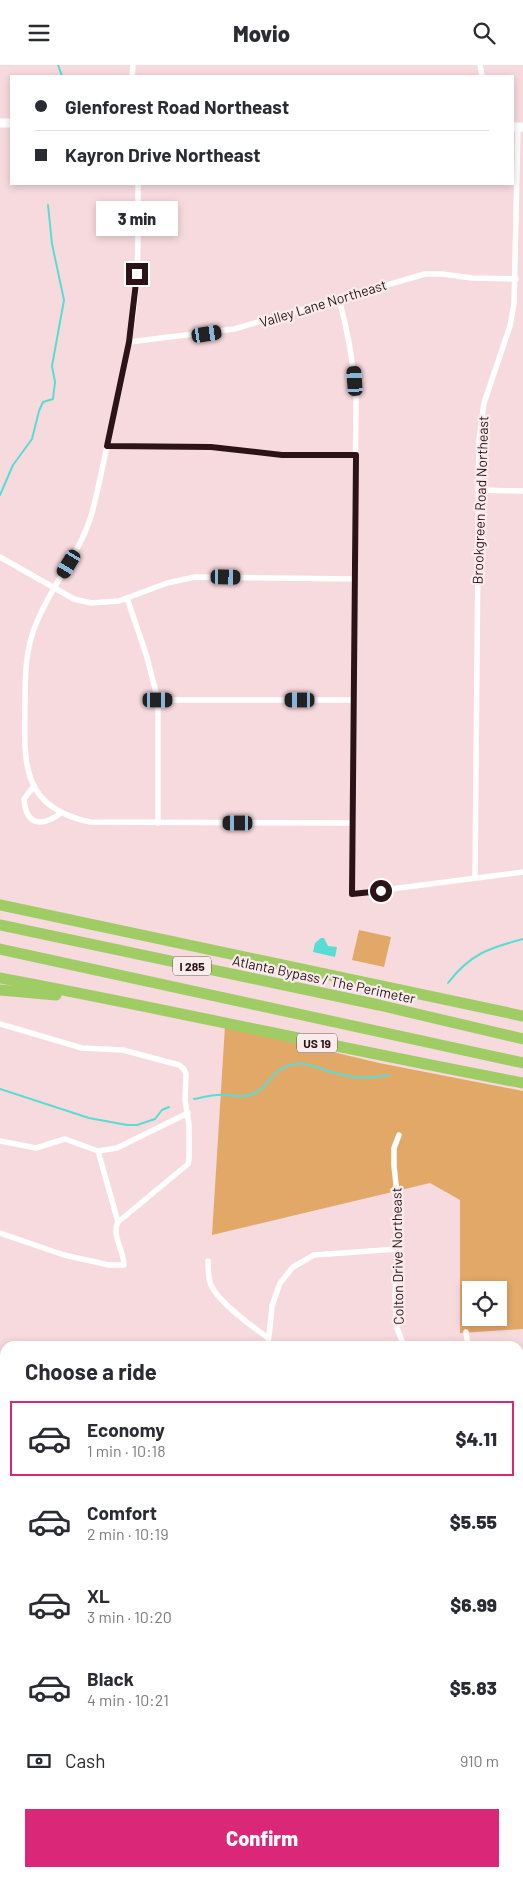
<!DOCTYPE html>
<html lang="en">
<head>
<meta charset="utf-8">
<style>
	:root { --surface:#fff; --page:#f2f2f3; --text:#2b2b33; --muted:#7c7c81; --line:#e1e1e2; --accent:#db2777 }
	body { margin:0; font-family:Barlow,sans-serif; background:var(--page); color:var(--text); height:100vh; display:flex; flex-direction:column; font-size:19px; white-space:nowrap }
	* { box-sizing:border-box; margin:0 }
	p { font-size:16px; color:var(--muted) }
	.icon { flex:none; width:28px; height:28px; fill:none; stroke:currentColor; stroke-width:2; stroke-linecap:round; stroke-linejoin:round }
	.map { position:relative; flex:1; overflow:hidden }
	.sheet { position:absolute; left:0px; top:1276px; width:524px; height:536px; display:flex; flex-direction:column; background:var(--surface); border-radius:15px 15px 0 0; box-shadow:0 2px 8px #0003 }
	.sheet>* { flex:none }
	.banner { position:absolute; left:10px; top:10px; width:504px; height:110px; border-radius:0px; box-shadow:0 2px 8px #0003; display:grid; align-content:center; height:110px; padding:0 25px; background:var(--surface) }
	.buttons { position:absolute; left:462px; top:1216px; display:grid; gap:10px }
	.buttons a { display:grid; place-items:center; width:45px; height:45px; border-radius:0px; background:var(--surface); box-shadow:0 2px 8px #0003; font-size:25px }
	.end { position:absolute; width:22px; height:22px; margin:-11px; border:6px solid #2b1318; background:#fff; box-shadow:0 0 0 2px #fff }
	.from { border-radius:50% }
	.bubble { position:absolute; height:35px; border-radius:0px; background:var(--surface); box-shadow:0 2px 8px #0003; font-size:16px; font-weight:800; line-height:35px; text-align:center }
	.car { position:absolute; width:15px; height:30px; margin:-15px -8px; border-radius:6px; box-shadow:0 0 4px 1px #0007; background:linear-gradient(#222 24%,#8ab4d8 0 40%,#222 0 76%,#8ab4d8 0 86%,#222 0) }
	.banner b { display:flex; align-items:center; gap:18px; height:48px; font-size:19px }
	.banner b+b { border-top:1px solid var(--line) }
	.banner i { width:12px; height:12px; background:var(--text) }
	ul { padding:0; list-style:none }
	li { display:flex; align-items:center; gap:15px; height:75px; margin:0 10px 8px; padding:0 15px; border:2px solid transparent; border-radius:0px }
	li div { flex:1 }
	li b { display:block; font-size:19px }
	li em { font-style:normal; font-weight:800 }
	li.current { border-color:var(--accent) }
	li>.icon { width:45px; height:45px; stroke-width:1.5 }
	h2 { padding:0 25px; font-size:22px; line-height:60px }
	.pay { display:flex; align-items:center; gap:12px; height:55px; padding:0 25px; font-size:19px }
	.pay p { margin-inline-start:auto }
	.action { display:flex; gap:10px; margin-top:auto; padding:10px 25px }
	.action a { flex:1; height:58px; border-radius:0px; background:var(--accent); color:#fff; font-size:20px; font-weight:800; line-height:58px; text-align:center }
	header { display:flex; justify-content:space-between; align-items:center; height:65px; padding:0 25px; background:var(--surface); font-size:22px; font-weight:800 }
	.map>svg:first-child { display:block }
</style>
</head>
<body>
<header><svg class="icon" aria-label="menu" viewBox="0 0 24 24"><path d="M4 6h16M4 12h16M4 18h16"/></svg>Movio<svg class="icon" aria-label="search" viewBox="0 0 24 24"><circle cx="10" cy="10" r="6"/><path d="M15 15l6 6"/></svg></header>
<div class="map">
<svg width="523" height="1812" viewBox="0 0 523 1812">
	<rect width="100%" height="100%" fill="#f7dade"/>
	<path fill="#f7c8cf" d="M523,1315V1400L520,1401Z"/>
	<g fill="#e2a867" fill-rule="evenodd">
		<path d="M359,865L391,872L384,902L352,895Z"/>
		<path d="M225,961L379,998L523,1026V1264L460,1268V1135L430,1118L212,1170ZM471,1225H499V1252H471Z"/>
		<path d="M90,1276H114V1281H91Z"/>
	</g>
	<path fill="#58ddd4" d="M321,873H324L328,881L337,882L335,892L313,887L315,878Z"/>
	<g fill="none" stroke-linecap="round" stroke-linejoin="round">
		<g stroke="#58ddd4" stroke-width="2">
			<path d="M58,0L62,11"/>
			<path d="M0,430L13,400L32,374L39,346L43,337L53,334L55,317L52,301L64,235L52,179L48,140"/>
			<path d="M448,918C470,889 489,883 523,874"/>
			<path d="M0,1024L89,1053L127,1060H137L155,1054L162,1045L169,1042"/>
			<path d="M194,1034C204,1032 215,1029 225,1030C236,1030 244,1034 255,1028C271,1020 271,1003 295,999C310,997 324,1006 339,1009C357,1014 371,1013 389,1010"/>
		</g>
		<g stroke="#fff" stroke-width="5.5">
			<path d="M480,0L482,11"/>
			<path d="M132,11L133,0"/>
			<path d="M138,119C138,160 139,202 134,244C130,279 122,313 114,348C107,380 101,412 93,444C82,487 52,518 36,559C25,585 25,613 25,641C24,698 21,743 90,757L352,758"/>
			<path d="M339,234C348,266 353,297 356,330L352,829L523,807"/>
			<path d="M129,277L234,264L425,209H442L472,213L516,214"/>
			<path d="M107,381L211,382L282,390H356"/>
			<path d="M478,425L523,426"/>
			<path d="M0,492L74,534L91,538L119,536L167,518L195,512L355,514"/>
			<path d="M127,533L146,589L158,635V758"/>
			<path d="M158,635H354"/>
			<path d="M34,721L24,734C26,760 41,763 61,748"/>
			<path d="M475,813L479,376L484,338L510,261L514,239L518,62"/>
			<path d="M0,959L82,983L123,985L179,1000L184,1004L186,1009L185,1035L189,1060V1093L188,1099L118,1157"/>
			<path d="M399,1070L394,1083V1101L399,1147L395,1231L397,1263L404,1281"/>
			<path d="M0,1076L36,1083L65,1074L98,1086L117,1083L188,1048"/>
			<path d="M0,1168L64,1190L109,1200H124C124,1186 111,1169 118,1157L98,1086"/>
			<path d="M208,1196C208,1204 208,1212 211,1220C218,1237 253,1262 268,1273"/>
			<path d="M466,1267L468,1281"/>
			<path d="M163,1281H167"/>
			<path d="M268,1281L272,1241L280,1218L293,1202L314,1190L398,1184"/>
			<path d="M0,1494L5,1509"/>
			<path d="M519,1629L523,1617"/>
			<path d="M0,1630H5"/>
			<path d="M519,1641L523,1644"/>
			<path d="M5,1805L1,1808L11,1812"/>
			<path d="M246,1808L248,1812"/>
			<path d="M55,1812L61,1810L93,1812"/>
		</g>
		<g stroke="#fff" stroke-width="9">
			<path d="M0,58H11"/>
			<path d="M512,62H523"/>
			<path d="M519,1409L523,1406"/>
			<path d="M0,1760L5,1756"/>
			<path d="M278,1808L281,1812"/>
		</g>
		<g stroke="#a0cc66" stroke-width="11">
			<path d="M0,840L523,951"/>
			<path d="M0,860L379,940L523,974"/>
			<path d="M0,884L523,998"/>
			<path d="M0,913C175,946 348,985 523,1018"/>
			<path d="M0,925L56,930"/>
		</g>
	</g>
	<g fill="none" stroke-linecap="round" stroke-linejoin="round">
		<path stroke="#2b1318" stroke-width="6" d="M137,209L129,277L107,381L211,382L282,390H356L352,829L381,826"/>
	</g>
	<g text-anchor="middle" dominant-baseline="central" stroke-width="4.5" stroke-linejoin="round" paint-order="stroke">
		<g fill="#faeced" stroke="#695458" stroke-width="1">
			<rect x="173" y="891.5" width="38" height="19" rx="4"/>
			<rect x="297" y="968.5" width="40" height="19" rx="4"/>
		</g>
		<g font-size="12" font-weight="bold" fill="#2b1318">
			<text x="192" y="901">I 285</text>
			<text x="317" y="978">US 19</text>
		</g>
		<g font-size="14" fill="#2b1318" stroke="#faeced">
			<text transform="translate(323 238) rotate(-17)">Valley Lane Northeast</text>
			<text transform="translate(480 435) rotate(-88)">Brookgreen Road Northeast</text>
			<text transform="translate(324 914) rotate(12)">Atlanta Bypass / The Perimeter</text>
			<text transform="translate(397 1191) rotate(-91)">Colton Drive Northeast</text>
		</g>
	</g>
</svg>
<div class="buttons">
<a><svg class="icon" aria-label="locate" viewBox="0 0 24 24"><circle cx="12" cy="12" r="6"/><path d="M12 2v4M12 18v4M2 12h4M18 12h4"/></svg></a>
</div>
<i class="end from" style="left:381px;top:826px"></i>
<i class="end" style="left:137px;top:209px"></i>
<div class="bubble" style="left:96px;top:136px;width:82px">3 min</div>
<i class="car" style="left:207px;top:269px;rotate:81deg"></i>
<i class="car" style="left:355px;top:316px;rotate:356deg"></i>
<i class="car" style="left:69px;top:499px;rotate:211deg"></i>
<i class="car" style="left:226px;top:512px;rotate:91deg"></i>
<i class="car" style="left:158px;top:635px;rotate:90deg"></i>
<i class="car" style="left:300px;top:635px;rotate:270deg"></i>
<i class="car" style="left:238px;top:758px;rotate:270deg"></i>
<div class="banner">
<b><i class="from"></i>Glenforest Road Northeast</b>
<b><i></i>Kayron Drive Northeast</b>
</div>
<section class="sheet">
<h2>Choose a ride</h2>
<ul>
<li class="current"><svg class="icon" aria-label="car" viewBox="0 0 24 24"><path d="M5 17H2v-5l4-1 3-4h7l3 4 3 1v5h-3M9 17h6M6 11h13"/><circle cx="7" cy="17" r="2"/><circle cx="17" cy="17" r="2"/></svg><div><b>Economy</b><p>1 min · 10:18</p></div><em>$4.11</em></li>
<li><svg class="icon" aria-label="car" viewBox="0 0 24 24"><path d="M5 17H2v-5l4-1 3-4h7l3 4 3 1v5h-3M9 17h6M6 11h13"/><circle cx="7" cy="17" r="2"/><circle cx="17" cy="17" r="2"/></svg><div><b>Comfort</b><p>2 min · 10:19</p></div><em>$5.55</em></li>
<li><svg class="icon" aria-label="car" viewBox="0 0 24 24"><path d="M5 17H2v-5l4-1 3-4h7l3 4 3 1v5h-3M9 17h6M6 11h13"/><circle cx="7" cy="17" r="2"/><circle cx="17" cy="17" r="2"/></svg><div><b>XL</b><p>3 min · 10:20</p></div><em>$6.99</em></li>
<li><svg class="icon" aria-label="car" viewBox="0 0 24 24"><path d="M5 17H2v-5l4-1 3-4h7l3 4 3 1v5h-3M9 17h6M6 11h13"/><circle cx="7" cy="17" r="2"/><circle cx="17" cy="17" r="2"/></svg><div><b>Black</b><p>4 min · 10:21</p></div><em>$5.83</em></li>
</ul>
<div class="pay"><svg class="icon" aria-label="cash" viewBox="0 0 24 24"><path d="M3 7h18v10H3z"/><circle cx="12" cy="12" r="2"/></svg>Cash<p>910 m</p></div>
<div class="action"><a>Confirm</a></div>
</section>
</div>
</body>
</html>
